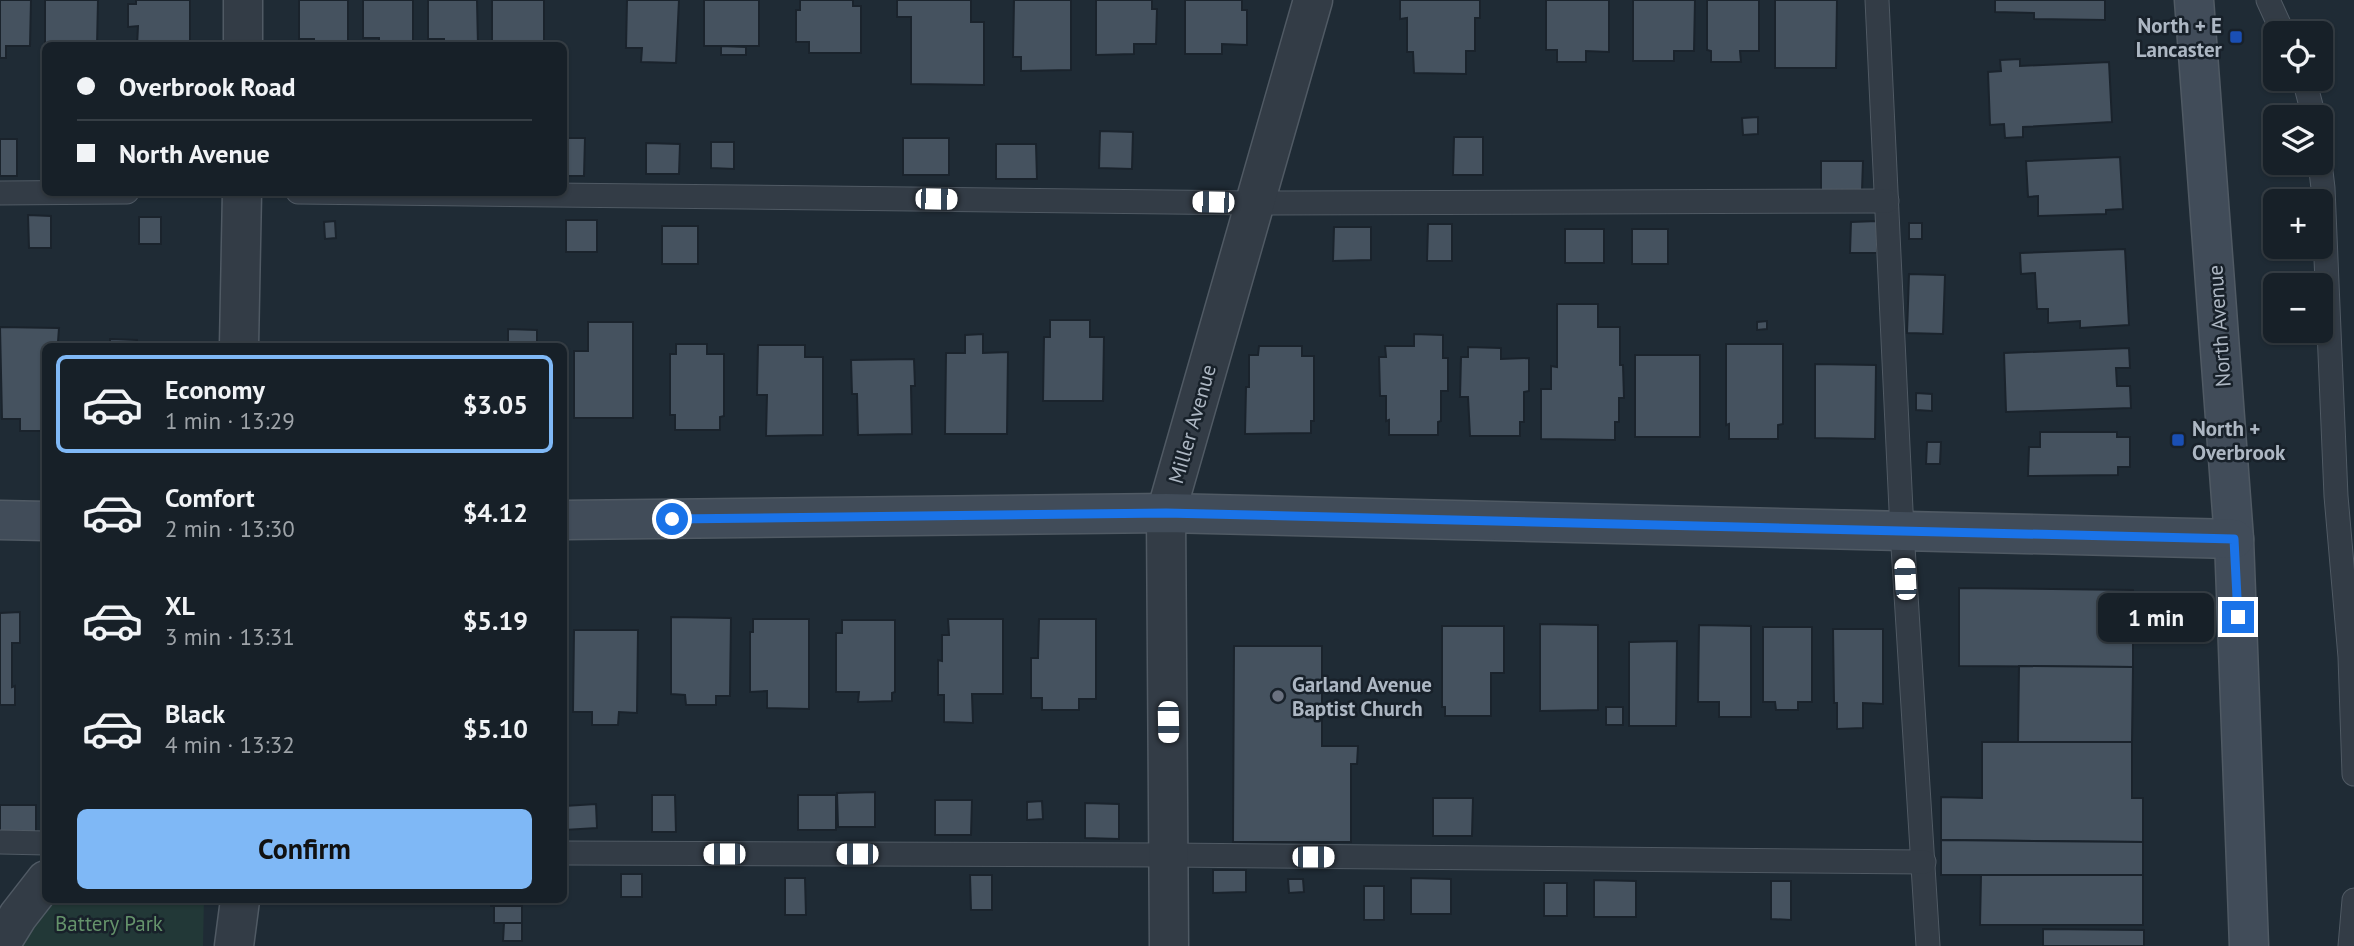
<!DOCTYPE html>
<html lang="en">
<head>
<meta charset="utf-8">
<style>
	:root { --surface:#172028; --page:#242d34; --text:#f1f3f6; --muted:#9ea3a8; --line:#363e45; --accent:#7fb8f6 }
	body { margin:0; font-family:"PT Sans",sans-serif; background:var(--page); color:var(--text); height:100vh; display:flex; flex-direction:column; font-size:26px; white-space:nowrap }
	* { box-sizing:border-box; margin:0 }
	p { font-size:23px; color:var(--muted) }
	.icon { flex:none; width:38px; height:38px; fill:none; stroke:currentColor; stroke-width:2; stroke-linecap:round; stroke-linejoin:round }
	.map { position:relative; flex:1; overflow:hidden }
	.panel { position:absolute; left:42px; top:343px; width:525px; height:560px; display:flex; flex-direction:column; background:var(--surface); border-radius:10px; box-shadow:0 2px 5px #0004,0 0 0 2px var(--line) }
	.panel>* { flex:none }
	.banner { position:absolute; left:42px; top:42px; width:525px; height:154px; border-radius:10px; box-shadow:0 2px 5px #0004,0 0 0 2px var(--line); display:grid; align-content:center; height:154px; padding:0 35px; background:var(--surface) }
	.buttons { position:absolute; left:2263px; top:21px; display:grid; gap:14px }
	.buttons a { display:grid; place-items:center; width:70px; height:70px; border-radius:10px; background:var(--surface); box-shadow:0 2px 5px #0004,0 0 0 2px var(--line); font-size:35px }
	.end { position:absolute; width:32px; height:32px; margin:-16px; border:9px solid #1a73e8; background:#fff; box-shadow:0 0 0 4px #fff }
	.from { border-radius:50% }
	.bubble { position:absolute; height:49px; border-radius:10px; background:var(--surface); box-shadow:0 2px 5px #0004,0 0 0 2px var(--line); font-size:23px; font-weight:700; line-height:49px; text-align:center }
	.car { position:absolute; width:21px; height:42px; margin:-21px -10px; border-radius:9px; box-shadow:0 0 5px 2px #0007; background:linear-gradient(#fff 24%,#345 0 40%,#fff 0 76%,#345 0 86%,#fff 0) }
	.banner b { display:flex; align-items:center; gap:24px; height:66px; font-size:26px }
	.banner b+b { border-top:2px solid var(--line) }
	.banner i { width:18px; height:18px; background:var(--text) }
	ul { padding:12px 0 0; list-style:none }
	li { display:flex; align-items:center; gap:21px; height:98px; margin:0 14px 10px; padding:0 21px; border:4px solid transparent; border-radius:10px }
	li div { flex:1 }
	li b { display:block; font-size:26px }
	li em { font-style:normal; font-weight:700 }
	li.selected { border-color:var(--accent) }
	li>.icon { width:63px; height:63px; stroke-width:1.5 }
	.button { display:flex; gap:14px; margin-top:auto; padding:14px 35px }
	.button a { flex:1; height:80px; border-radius:10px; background:var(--accent); color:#111; font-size:28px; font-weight:700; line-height:80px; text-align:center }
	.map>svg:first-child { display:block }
</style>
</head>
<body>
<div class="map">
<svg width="2354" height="946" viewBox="0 0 2354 946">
	<rect width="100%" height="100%" fill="#1f2b35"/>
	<path fill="#223837" d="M52,900H204L203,946H15Z"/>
	<g fill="#45525f" stroke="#1a232c" stroke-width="2">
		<path d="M0,0H31L30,46H6V58H0Z"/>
		<path d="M45,0H98L97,46L45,47Z"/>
		<path d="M136,0H190V46H137L138,26L128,27V4H136Z"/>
		<path d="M299,0H348V46H314V39H299Z"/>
		<path d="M363,0H413V46H379V38H363Z"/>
		<path d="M428,0H477L478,46H444V39H428Z"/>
		<rect x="492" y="0" width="52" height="46"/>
		<path d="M627,0H679L676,63L641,62L642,48H626Z"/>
		<rect x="704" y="0" width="55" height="46"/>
		<path d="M800,0H853V6H861V53H809V42H796V10H800Z"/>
		<path d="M897,0H971V22H984V85L911,84V17H897Z"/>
		<path d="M1014,0H1071V70L1021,71V57H1013Z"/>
		<path d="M1096,0H1152V9H1157L1156,44H1134V54L1096,55Z"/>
		<path d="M1185,0H1242V10H1247V45L1222,44V54H1185Z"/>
		<path d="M1400,0H1480V18H1475V51H1466V74L1414,73L1413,52H1407V18L1400,19Z"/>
		<path d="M1546,0H1609V52L1586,51V62H1557V50H1546Z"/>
		<path d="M1633,0H1695L1694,51H1674V61H1633Z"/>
		<path d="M1707,0H1759V51H1740L1741,62H1711V51L1707,50Z"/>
		<path d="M1775,0H1837L1836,68H1775Z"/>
		<path d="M1995,0H2105V20L2034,19V13L1995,12Z"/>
		<path d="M721,46L746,47V55H721Z"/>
		<path d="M2020,59V66L2109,62L2112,122L2023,127V137L2005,138L2004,124L1990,125L1988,72L2001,71L2000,60Z"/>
		<path d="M1758,117V134L1743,135L1742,118Z"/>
		<path d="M1100,131L1133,132L1132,169L1099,168Z"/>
		<path d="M1454,137H1483V175H1453Z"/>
		<path d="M564,138H585L584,176H564Z"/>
		<rect x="903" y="138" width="46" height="37"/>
		<rect x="0" y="139" width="17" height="37"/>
		<path d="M711,142H734V169L711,168Z"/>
		<path d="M646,143L680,144L679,174H646Z"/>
		<path d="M996,144H1036L1037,179H996Z"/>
		<path d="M2120,157L2123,209L2106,210V214L2038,216V196L2028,197L2026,161Z"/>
		<path d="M1821,161H1863L1862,191H1821Z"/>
		<path d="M28,215L51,216V248H29Z"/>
		<rect x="139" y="217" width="22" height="27"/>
		<rect x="566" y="220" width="31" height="32"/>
		<path d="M335,221L336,238L325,239L324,222Z"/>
		<path d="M1877,221V253H1850L1851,222Z"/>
		<rect x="1909" y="223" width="13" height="16"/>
		<path d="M1428,224H1452V261H1427Z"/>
		<rect x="662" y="226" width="36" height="38"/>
		<path d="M1334,227H1371V260L1333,261Z"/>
		<rect x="1565" y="229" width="39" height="34"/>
		<rect x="1632" y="229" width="36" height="35"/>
		<path d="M2125,249L2129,325L2080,328V321L2048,323V309H2037L2035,273L2021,274L2020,253Z"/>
		<path d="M1909,274L1945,275L1943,334L1907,333Z"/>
		<path d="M1557,304H1598V327H1620V365H1623L1624,398H1619V422H1615V440L1541,439V389H1551V366L1557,367Z"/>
		<path d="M1050,320H1090V337H1104L1103,401H1043L1044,337H1050Z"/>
		<path d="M1767,321V329L1757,330V322Z"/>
		<path d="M588,322H633V418H574V351H588Z"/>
		<path d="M0,327L59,328L58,342H67V346H46V431H20V419H2Z"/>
		<path d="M508,329L537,330V346H493L494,344H508Z"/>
		<path d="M983,334V353L1008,352L1007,434H945L946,353H965V335Z"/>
		<path d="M1414,334L1443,335V358H1448V391H1441V421L1438,422V435H1389V420L1386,421V396H1380L1379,357H1386L1385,346H1414Z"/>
		<path d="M110,339L137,340V346H110Z"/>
		<rect x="298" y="342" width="39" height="4"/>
		<path d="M676,344H707V354H724V416L720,417V430H675V415H670V354H676Z"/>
		<path d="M1726,344H1783V424L1778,425V439H1729V424L1726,425Z"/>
		<path d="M758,345H805V357H823V435L766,436L767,395H757Z"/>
		<path d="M1259,346H1302V356H1314V421H1311V433L1245,434L1246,387H1249V355H1258Z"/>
		<path d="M1468,347L1501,348V359L1529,358V391L1524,392V422H1520V436H1470L1468,397H1460L1461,357H1468Z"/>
		<path d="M2129,348L2130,368H2116L2117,386H2130L2131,408L2006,412L2004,353Z"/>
		<rect x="1635" y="355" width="65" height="82"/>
		<path d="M914,359L915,386H911L912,434L858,435L857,394H852L851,360Z"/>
		<path d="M1815,364L1876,365L1875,439L1815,438Z"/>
		<path d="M1916,393L1932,394V411L1916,410Z"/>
		<path d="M2040,432H2117V437H2130V467H2118V475L2028,476L2029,447H2040Z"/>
		<path d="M1927,442H1941L1940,464H1926Z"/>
		<path d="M1959,588L2133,590V667L1959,666Z"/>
		<path d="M20,612V643H12V687L15,686V705H0V613Z"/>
		<path d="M671,617L731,618L730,696H716V705H686L685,695L671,694Z"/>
		<path d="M753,619H809V709L767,708V691L750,692V632H753Z"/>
		<path d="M948,619H1003V694H972L973,723L944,722V695H938V660L942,661V635H949Z"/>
		<path d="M1039,619H1096V699H1079V710H1042V698H1031V658H1038Z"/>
		<path d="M842,620H895V692L892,693V701L858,702L859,692H836V633H842Z"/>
		<path d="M1540,624L1598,625V710L1540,711Z"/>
		<path d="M1699,625L1751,626V717H1719V702H1698Z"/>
		<path d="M1442,626H1504V673H1491V716H1445V707H1442Z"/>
		<path d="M1763,627H1812V702H1798V710H1776L1775,702H1763Z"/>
		<path d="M1833,629H1883V704L1863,703V728L1837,729V703H1834Z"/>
		<path d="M574,630H638L637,713L619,712L618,725H592V712H573Z"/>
		<path d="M1677,641L1676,726H1629V642Z"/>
		<path d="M1234,646H1322V746H1358L1357,764H1351V842H1233Z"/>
		<path d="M2019,666L2133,667L2132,742H2018Z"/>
		<rect x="1606" y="707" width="17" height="18"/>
		<path d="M1982,742H2132V798H2143V842L1941,840V797L1982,798Z"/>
		<path d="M875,792V827H838L837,793Z"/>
		<path d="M652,795H675L676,832H652Z"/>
		<rect x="798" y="795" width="38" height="35"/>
		<path d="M1433,798H1473L1472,836H1433Z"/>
		<path d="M935,800H972L971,835H935Z"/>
		<path d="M1042,801L1043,819L1027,820V802Z"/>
		<path d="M1085,803L1119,804V839L1085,838Z"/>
		<path d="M596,804L597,828L564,830V806Z"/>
		<rect x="0" y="805" width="36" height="29"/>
		<path d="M1941,840L2143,842V875H1941Z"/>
		<path d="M1213,870H1246V892L1213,893Z"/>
		<rect x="621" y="874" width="21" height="23"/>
		<path d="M970,875H992V910H971Z"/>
		<path d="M1981,875H2143V925H1980Z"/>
		<path d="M785,878H805L806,915H785Z"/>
		<path d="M1411,878L1451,879V914H1411Z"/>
		<path d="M1288,879H1303L1304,892L1289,893Z"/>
		<path d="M1594,880L1636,881V917H1594Z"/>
		<path d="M1771,881H1791V920L1771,919Z"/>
		<rect x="1544" y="883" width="23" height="33"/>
		<rect x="1364" y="886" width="20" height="34"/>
		<path d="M322,900H360V902L322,904Z"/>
		<rect x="491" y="900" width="31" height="6"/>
		<rect x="494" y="906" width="28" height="17"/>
		<path d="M504,923H522V941H503Z"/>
		<path d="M2043,929L2144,930V946H2043Z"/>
	</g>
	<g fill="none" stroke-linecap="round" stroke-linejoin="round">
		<g stroke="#505a64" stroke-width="25">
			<g id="lane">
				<path d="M1877,0L1902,531L1928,946"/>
				<path d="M2268,0L2283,33"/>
				<path d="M2304,79L2314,117"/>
				<path d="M2320,163L2323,188L2336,496L2350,657L2354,774"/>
				<path d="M298,192L1255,203L1887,201"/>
				<path d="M0,193L127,192"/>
				<path d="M0,842L46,843"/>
				<path d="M564,853L1169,855L1924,862"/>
				<path d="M2350,946L2354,900"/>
			</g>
		</g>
		<g stroke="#505a64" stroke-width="41">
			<g id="street">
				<path d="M243,46V0"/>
				<path d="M239,346L242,192"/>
				<path d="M0,945L18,916L46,880"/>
				<path d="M234,946L240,900"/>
				<path d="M1169,946L1166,513L1313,0"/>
			</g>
		</g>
		<g stroke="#505a64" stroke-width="41">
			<g id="secondary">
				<path d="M2194,0L2234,539L2249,946"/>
				<path d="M0,520L46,521"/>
				<path d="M564,520L1166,513L2234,539"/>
			</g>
		</g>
		<use href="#lane" stroke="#333c46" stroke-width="23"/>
		<use href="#street" stroke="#333c46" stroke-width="38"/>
		<use href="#secondary" stroke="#414c59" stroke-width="38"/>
	</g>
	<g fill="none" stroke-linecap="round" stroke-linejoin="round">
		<path stroke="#1a73e8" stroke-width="9" d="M672,519L1166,513L2234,539L2238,617"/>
	</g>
	<g fill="#1a4fb4" stroke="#18212a" stroke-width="2.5">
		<rect x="2229" y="30" width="14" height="14" rx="3.5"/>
		<rect x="2171" y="433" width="14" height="14" rx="3.5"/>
	</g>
	<circle fill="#6b7280" stroke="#18212a" stroke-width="2.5" cx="1278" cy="696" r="7"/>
	<g text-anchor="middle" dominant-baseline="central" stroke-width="5" stroke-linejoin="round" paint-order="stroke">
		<g font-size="21" font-weight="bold" fill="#adb7c3" stroke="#18212a" text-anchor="start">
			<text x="2222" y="25" text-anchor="end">North + E<tspan x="2222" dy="24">Lancaster</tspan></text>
			<text x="2192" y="428">North +<tspan x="2192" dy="24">Overbrook</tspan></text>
			<text x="1292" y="684">Garland Avenue<tspan x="1292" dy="24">Baptist Church</tspan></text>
		</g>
		<g font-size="21" fill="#adb7c3" stroke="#18212a">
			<text transform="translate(2219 326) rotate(-94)">North Avenue</text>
			<text transform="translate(1192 424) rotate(-74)">Miller Avenue</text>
		</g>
		<g font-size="21" fill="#65936b" stroke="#18212a">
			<text x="109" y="923">Battery Park</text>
		</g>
	</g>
</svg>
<div class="buttons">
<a><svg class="icon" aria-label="locate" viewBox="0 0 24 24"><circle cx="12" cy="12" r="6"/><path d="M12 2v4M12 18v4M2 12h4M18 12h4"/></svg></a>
<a><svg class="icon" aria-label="layers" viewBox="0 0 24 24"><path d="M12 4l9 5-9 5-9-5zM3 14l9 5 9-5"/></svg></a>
<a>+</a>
<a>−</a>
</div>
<i class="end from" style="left:672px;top:519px"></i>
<i class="end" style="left:2238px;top:617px"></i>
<div class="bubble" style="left:2098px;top:593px;width:116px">1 min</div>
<i class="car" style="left:936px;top:199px;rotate:91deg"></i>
<i class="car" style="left:1213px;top:202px;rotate:271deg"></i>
<i class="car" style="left:1905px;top:579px;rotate:357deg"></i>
<i class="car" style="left:1168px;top:722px;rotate:179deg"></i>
<i class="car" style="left:724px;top:854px;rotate:270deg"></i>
<i class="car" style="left:857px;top:854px;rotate:270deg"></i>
<i class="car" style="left:1313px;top:857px;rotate:90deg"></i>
<div class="banner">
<b><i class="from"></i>Overbrook Road</b>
<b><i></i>North Avenue</b>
</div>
<section class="panel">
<ul>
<li class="selected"><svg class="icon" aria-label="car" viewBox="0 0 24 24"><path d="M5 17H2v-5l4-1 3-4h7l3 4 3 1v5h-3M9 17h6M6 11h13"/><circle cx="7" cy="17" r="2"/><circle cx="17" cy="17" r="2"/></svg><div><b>Economy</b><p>1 min · 13:29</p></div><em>$3.05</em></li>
<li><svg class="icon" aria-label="car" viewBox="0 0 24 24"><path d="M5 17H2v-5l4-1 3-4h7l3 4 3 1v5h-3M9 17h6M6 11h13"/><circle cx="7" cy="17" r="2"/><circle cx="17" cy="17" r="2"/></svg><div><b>Comfort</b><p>2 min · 13:30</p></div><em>$4.12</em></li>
<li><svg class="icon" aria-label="car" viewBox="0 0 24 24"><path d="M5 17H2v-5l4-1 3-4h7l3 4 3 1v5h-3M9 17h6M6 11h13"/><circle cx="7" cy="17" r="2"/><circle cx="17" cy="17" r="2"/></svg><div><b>XL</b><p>3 min · 13:31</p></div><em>$5.19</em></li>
<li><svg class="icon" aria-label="car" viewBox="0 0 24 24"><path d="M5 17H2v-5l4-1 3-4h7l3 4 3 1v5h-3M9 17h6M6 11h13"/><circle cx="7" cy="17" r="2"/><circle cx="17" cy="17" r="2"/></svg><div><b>Black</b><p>4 min · 13:32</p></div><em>$5.10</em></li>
</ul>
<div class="button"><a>Confirm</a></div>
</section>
</div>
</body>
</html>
